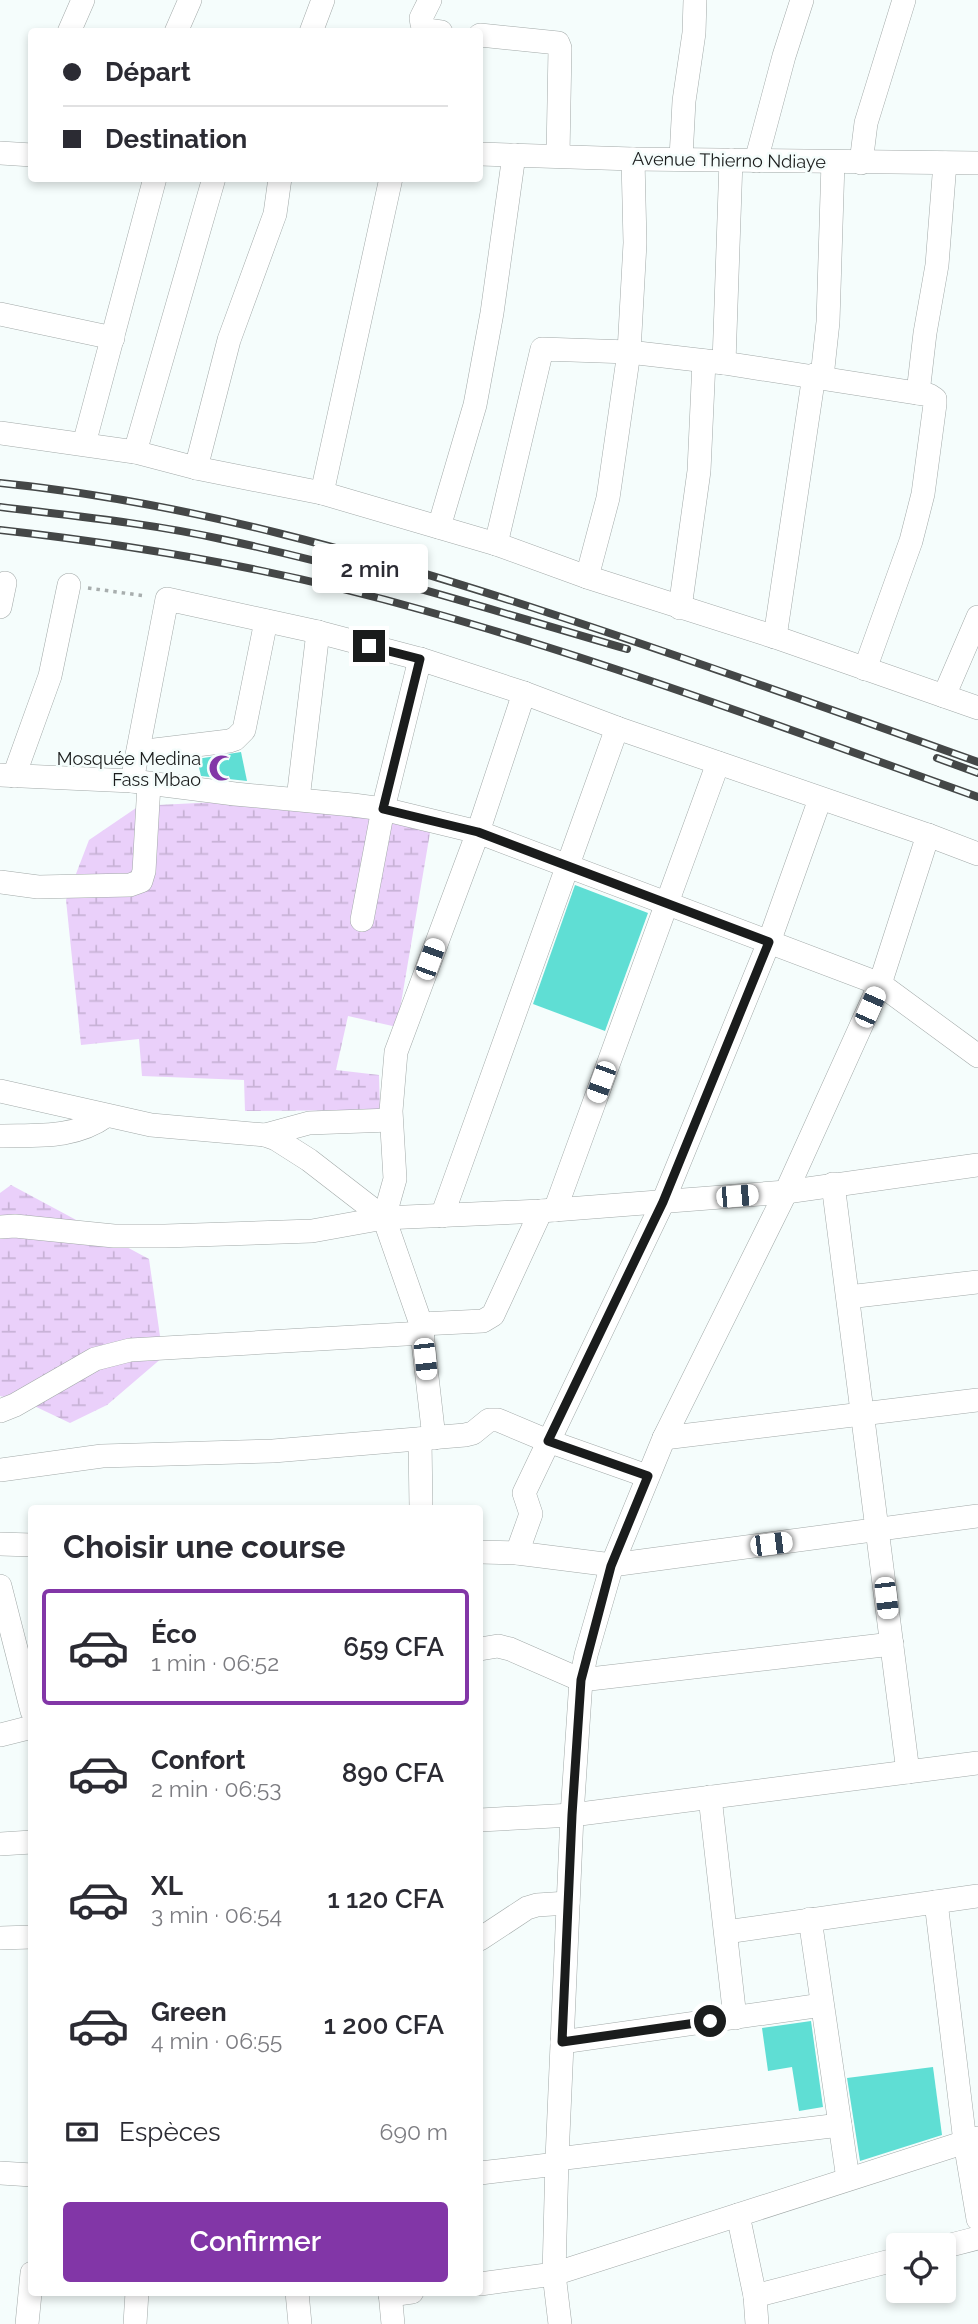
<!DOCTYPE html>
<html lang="fr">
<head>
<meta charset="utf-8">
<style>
	:root { --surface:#fff; --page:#f2f2f3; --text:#2b2b33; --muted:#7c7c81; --line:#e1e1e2; --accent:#8236a7 }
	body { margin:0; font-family:Raleway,sans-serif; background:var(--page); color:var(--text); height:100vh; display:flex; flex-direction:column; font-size:26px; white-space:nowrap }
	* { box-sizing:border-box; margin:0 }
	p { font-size:23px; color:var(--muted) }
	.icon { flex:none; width:38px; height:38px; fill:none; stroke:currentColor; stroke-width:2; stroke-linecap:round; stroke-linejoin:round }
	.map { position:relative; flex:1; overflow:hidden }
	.sheet { position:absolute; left:28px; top:1505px; width:455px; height:791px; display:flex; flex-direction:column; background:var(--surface); border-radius:7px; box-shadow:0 4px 10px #0003 }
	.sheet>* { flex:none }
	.top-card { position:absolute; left:28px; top:28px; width:455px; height:154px; border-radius:7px; box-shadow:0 4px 10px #0003; display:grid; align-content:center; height:154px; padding:0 35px; background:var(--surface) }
	.controls { position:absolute; left:886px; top:2233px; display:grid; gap:14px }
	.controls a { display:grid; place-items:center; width:70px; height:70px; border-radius:7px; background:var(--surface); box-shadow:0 4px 10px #0003; font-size:35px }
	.end { position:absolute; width:32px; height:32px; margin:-16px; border:9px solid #1a1c1c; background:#fff; box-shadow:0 0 0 4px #fff }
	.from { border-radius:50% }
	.bubble { position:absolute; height:49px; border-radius:7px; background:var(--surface); box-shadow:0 4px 10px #0003; font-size:23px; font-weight:600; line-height:49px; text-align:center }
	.car { position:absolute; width:21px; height:42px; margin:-21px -10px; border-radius:9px; box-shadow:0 0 5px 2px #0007; background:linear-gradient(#fff 24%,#345 0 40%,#fff 0 76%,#345 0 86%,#fff 0) }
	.top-card b { display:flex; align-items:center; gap:24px; height:66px; font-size:26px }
	.top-card b+b { border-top:2px solid var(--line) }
	.top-card i { width:18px; height:18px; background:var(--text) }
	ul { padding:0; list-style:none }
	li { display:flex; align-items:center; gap:21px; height:116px; margin:0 14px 10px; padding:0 21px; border:4px solid transparent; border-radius:7px }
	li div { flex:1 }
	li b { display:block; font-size:26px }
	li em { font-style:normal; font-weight:600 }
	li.on { border-color:var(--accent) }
	li>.icon { width:63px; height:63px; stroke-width:1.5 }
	h2 { padding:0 35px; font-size:32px; line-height:84px }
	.pay { display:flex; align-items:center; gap:18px; height:77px; padding:0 35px; font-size:26px }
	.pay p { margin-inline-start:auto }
	.primary-button { display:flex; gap:14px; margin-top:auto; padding:14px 35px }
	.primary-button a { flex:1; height:80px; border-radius:7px; background:var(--accent); color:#fff; font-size:28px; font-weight:600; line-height:80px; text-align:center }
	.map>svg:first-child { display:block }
</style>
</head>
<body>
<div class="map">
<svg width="978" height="2324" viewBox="0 0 978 2324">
	<defs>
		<pattern id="wetland-marsh" width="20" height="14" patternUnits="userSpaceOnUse" patternTransform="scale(1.75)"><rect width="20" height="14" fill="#ead0fa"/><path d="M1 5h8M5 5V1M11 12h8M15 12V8" fill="none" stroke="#c8b2d6"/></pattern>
	</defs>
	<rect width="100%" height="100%" fill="#f5fdfc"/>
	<g fill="url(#wetland-marsh)">
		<path d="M217,802L269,805L431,827L397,1027L348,1016L336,1070L379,1075L380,1110L245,1111L244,1080L142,1076L139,1039L81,1045L66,900L89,840L139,806Z"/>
		<path d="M11,1185L149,1259L163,1357L107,1405L70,1423L30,1404L0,1396V1193Z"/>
	</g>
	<g fill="#5fded4">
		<path d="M241,752L247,781L201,776L197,759Z"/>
		<path d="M575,885L648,913L605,1031L533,1004Z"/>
		<path d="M811,2021L823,2107L799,2111L792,2067L768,2071L762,2028Z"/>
		<path d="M933,2067L942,2135L860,2161L847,2078Z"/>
	</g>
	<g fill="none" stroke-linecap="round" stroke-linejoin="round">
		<g stroke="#a2a9a8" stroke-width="24">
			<g id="minor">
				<path d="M430,0L421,18L422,24L427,30L441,32"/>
				<path d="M69,32L83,0"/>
				<path d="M176,32L190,0"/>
				<path d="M311,32L323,0"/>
				<path d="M480,35L558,43L560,48L558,155"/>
				<path d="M0,153L32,155"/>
				<path d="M480,154L633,159L978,163"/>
				<path d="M681,158L684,101L694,33L695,0"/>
				<path d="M756,161L784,56L802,0"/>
				<path d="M861,163L866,123L904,0"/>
				<path d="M0,314L113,338"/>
				<path d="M724,363L731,160"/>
				<path d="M822,377L828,322L833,162"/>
				<path d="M918,393L925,333L937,265L945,163"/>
				<path d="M0,433L135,452L196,468L322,493L496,544L587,577L775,637L978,708"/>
				<path d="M84,444L155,178"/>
				<path d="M135,452L214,178"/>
				<path d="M196,468L229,340L275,214L280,178"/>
				<path d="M322,493L391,178"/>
				<path d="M439,527L475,405L492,313L514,155"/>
				<path d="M496,544L542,349L629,352L724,363L929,395L935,399V404L923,494L911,541L865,669"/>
				<path d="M587,577L608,498L629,352L635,243L633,159"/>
				<path d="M0,607L5,583"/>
				<path d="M680,608L699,471L704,361"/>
				<path d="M775,637L814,375"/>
				<path d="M944,696L978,617"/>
				<path d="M138,752L229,741L235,739L244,730L266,621"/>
				<path d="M0,775L132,781L235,794L353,805L383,809L478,832L880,984L978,1056"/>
				<path d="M14,776L50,676L69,585"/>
				<path d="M132,781L167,599L318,632L420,659L524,693L617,728L928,835L978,854"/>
				<path d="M298,799L318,632"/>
				<path d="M0,882L38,887L130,885L141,881L144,871L149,784"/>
				<path d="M362,920L383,809L420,659"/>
				<path d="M0,1091L151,1125L265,1135L276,1139L309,1160L384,1218L421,1324L434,1438"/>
				<path d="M265,1135L309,1123L391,1120"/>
				<path d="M0,1136C37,1135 74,1139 106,1116"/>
				<path d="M833,1184L908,1772"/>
				<path d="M555,1210L718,763"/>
				<path d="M442,1216L617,728"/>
				<path d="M384,1218L395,1179L391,1111L396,1052L478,832L524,693"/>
				<path d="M0,1227L15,1226L114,1236H165L312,1231L384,1218L541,1211L786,1192L978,1165"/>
				<path d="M848,1297L978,1282"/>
				<path d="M421,1324L483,1321L493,1315L541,1211"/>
				<path d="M0,1411L15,1405L95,1359L130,1350L423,1333"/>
				<path d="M664,1438L978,1400"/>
				<path d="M420,1439L421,1508"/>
				<path d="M0,1470L102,1456L273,1451L465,1435L473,1433L489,1420H498L548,1441L647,1476"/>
				<path d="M0,1544L32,1545"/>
				<path d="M480,1552L517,1553L612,1565L978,1516"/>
				<path d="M517,1553L531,1514L524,1493L663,1202L769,942L820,799"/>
				<path d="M0,1586L32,1711"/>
				<path d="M480,1649L498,1646L510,1649L581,1680L892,1644"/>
				<path d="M0,1735L32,1727"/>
				<path d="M710,1797L735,2018"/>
				<path d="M480,1820L572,1815L978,1763"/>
				<path d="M0,1844L32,1842"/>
				<path d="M936,1902L965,2142L978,2219"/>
				<path d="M810,1919L848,2179"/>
				<path d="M726,1932L978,1896"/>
				<path d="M0,1938L32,1937"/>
				<path d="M480,1939L527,1908L537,1905L568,1903"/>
				<path d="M562,2042L822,2005"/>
				<path d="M557,2159L840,2125"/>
				<path d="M0,2173L32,2175"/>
				<path d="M480,2173L557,2164"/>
				<path d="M738,2215L755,2296L757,2324"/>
				<path d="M943,2247L978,2238"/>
				<path d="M480,2284L554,2274L978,2138"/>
				<path d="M297,2292L300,2324"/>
				<path d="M390,2292L393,2324"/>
				<path d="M390,2295L412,2292"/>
				<path d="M755,2296L898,2259"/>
				<path d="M27,2324L32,2273"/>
				<path d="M135,2324L137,2292"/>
				<path d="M560,2324L554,2274L557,2159L572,1815L581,1680L586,1655L612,1565L664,1438L786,1192L880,984L928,835"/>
			</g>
		</g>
		<path stroke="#a8aeae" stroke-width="3.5" stroke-dasharray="3.5 5" stroke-linecap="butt" d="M88,588L146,596"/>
		<use href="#minor" stroke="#fff" stroke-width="23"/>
		<g stroke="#444747" stroke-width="8">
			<g id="rail">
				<path d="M0,483C188,502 370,554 549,613C693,660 835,711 978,762"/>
				<path d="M0,507C74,516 148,523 221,539C358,568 492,610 627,649"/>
				<path d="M0,530C144,546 286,571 426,611C613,663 795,732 978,797"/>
				<path d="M937,758L978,773"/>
			</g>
		</g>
		<use href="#rail" stroke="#f5fdfc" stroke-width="5" stroke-dasharray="16" stroke-linecap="butt"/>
	</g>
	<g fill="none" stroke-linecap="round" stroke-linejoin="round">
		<path stroke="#1a1c1c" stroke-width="9" d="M369,646L420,659L383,809L478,832L769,942L663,1202L548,1441L648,1476L611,1566L581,1680L572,1815L562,2042L710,2021"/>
	</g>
	<defs>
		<g id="mosque-bare" transform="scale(2.1)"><path d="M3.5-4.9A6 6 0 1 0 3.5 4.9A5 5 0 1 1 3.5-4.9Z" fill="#8236a7" stroke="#f5fdfc" stroke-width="2.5" paint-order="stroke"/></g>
	</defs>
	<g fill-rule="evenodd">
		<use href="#mosque-bare" x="222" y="768"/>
	</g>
	<g text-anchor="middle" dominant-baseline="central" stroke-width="5" stroke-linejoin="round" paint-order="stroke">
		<g font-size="18" fill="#1a1c1c" stroke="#f5fdfc">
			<text transform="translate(729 160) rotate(1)">Avenue Thierno Ndiaye</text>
		</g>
		<g font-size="18" fill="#1a1c1c" stroke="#f5fdfc" text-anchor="end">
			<text x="201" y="758">Mosquée Medina<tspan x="201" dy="21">Fass Mbao</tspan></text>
		</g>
	</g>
</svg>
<div class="controls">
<a><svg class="icon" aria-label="locate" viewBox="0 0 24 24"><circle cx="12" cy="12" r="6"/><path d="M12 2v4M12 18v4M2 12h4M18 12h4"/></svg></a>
</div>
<i class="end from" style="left:710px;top:2021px"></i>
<i class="end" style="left:369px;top:646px"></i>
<div class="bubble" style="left:312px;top:544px;width:116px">2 min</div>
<i class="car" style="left:430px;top:959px;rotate:20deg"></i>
<i class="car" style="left:870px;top:1007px;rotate:24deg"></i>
<i class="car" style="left:601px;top:1082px;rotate:200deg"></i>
<i class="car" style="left:737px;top:1196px;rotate:85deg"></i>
<i class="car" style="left:425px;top:1359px;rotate:174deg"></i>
<i class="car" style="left:771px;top:1544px;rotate:83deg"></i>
<i class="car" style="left:886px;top:1598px;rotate:173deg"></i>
<div class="top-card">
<b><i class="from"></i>Départ</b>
<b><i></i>Destination</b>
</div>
<section class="sheet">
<h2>Choisir une course</h2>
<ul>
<li class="on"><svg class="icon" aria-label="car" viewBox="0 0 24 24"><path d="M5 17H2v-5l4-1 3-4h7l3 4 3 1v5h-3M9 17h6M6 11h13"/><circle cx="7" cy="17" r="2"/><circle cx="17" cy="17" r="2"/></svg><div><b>Éco</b><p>1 min · 06:52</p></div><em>659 CFA</em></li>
<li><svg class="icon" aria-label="car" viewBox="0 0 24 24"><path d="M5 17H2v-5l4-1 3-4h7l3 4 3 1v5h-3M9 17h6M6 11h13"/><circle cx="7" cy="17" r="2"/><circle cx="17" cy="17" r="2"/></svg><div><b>Confort</b><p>2 min · 06:53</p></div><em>890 CFA</em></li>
<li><svg class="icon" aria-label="car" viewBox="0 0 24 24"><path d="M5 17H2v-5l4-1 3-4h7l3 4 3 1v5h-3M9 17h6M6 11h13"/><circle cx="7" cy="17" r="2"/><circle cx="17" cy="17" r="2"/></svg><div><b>XL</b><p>3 min · 06:54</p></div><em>1 120 CFA</em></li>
<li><svg class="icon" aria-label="car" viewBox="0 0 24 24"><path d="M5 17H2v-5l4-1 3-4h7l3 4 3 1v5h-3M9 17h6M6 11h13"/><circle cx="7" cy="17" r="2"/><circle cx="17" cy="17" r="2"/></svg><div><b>Green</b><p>4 min · 06:55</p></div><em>1 200 CFA</em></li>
</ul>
<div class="pay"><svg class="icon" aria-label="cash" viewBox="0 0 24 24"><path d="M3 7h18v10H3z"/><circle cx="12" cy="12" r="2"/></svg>Espèces<p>690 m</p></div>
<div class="primary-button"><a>Confirmer</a></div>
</section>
</div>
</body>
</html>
